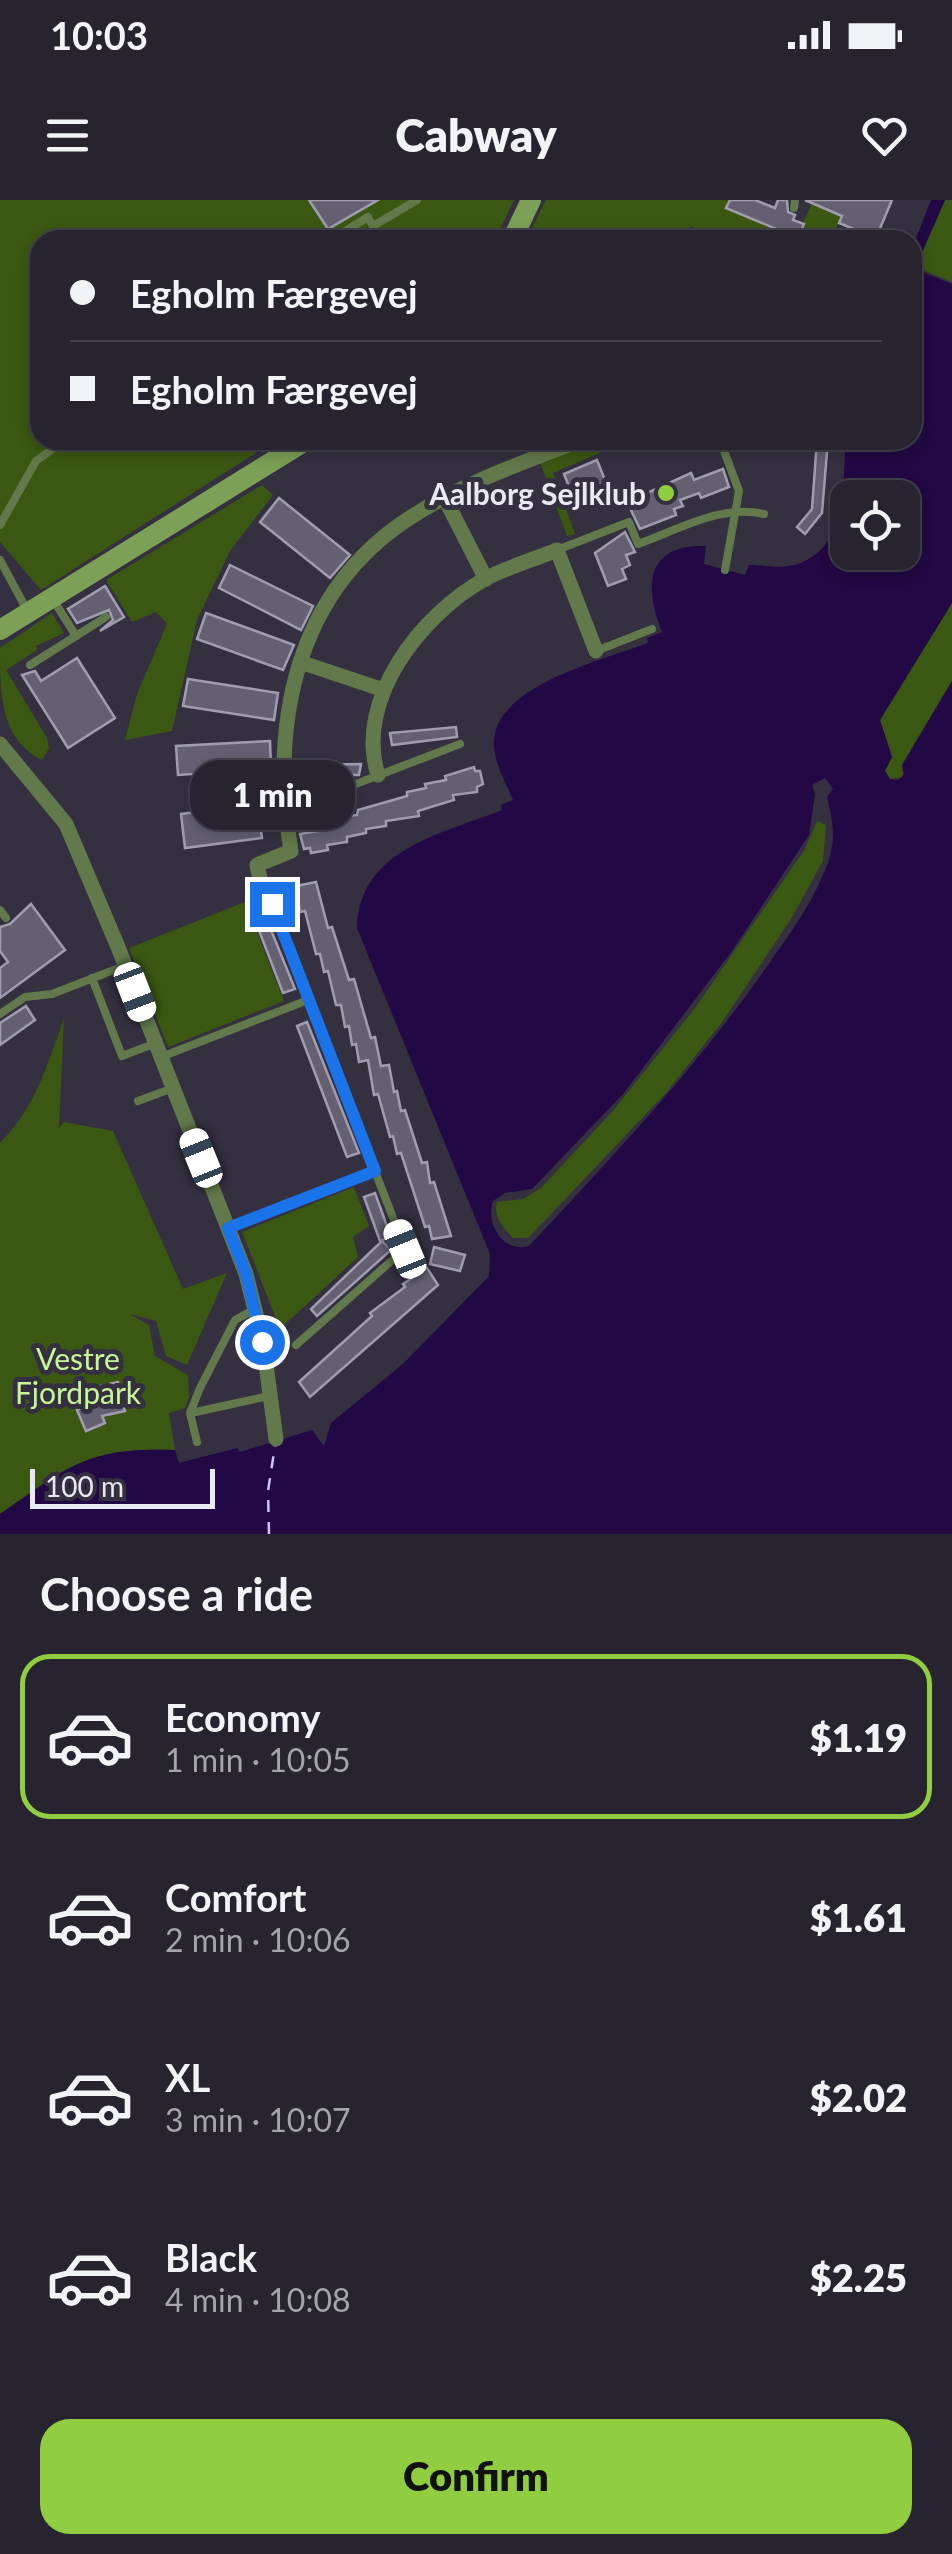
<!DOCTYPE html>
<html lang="en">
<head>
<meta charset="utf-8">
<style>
	:root { --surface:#272430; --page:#2f2c38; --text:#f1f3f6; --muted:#a4a4ab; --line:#43414c; --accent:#90cd41 }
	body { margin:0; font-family:Lato,sans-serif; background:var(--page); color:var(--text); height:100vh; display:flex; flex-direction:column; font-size:38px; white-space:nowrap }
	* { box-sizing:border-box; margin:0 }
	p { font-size:32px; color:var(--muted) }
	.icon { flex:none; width:55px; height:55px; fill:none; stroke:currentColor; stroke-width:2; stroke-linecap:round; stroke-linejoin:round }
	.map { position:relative; height:1334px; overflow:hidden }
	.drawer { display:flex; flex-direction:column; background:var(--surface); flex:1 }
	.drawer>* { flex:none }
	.hud { position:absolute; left:30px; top:30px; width:892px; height:220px; border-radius:30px; box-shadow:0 5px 15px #0003,0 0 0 2px var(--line); display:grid; align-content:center; height:220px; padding:0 40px; background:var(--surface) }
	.controls { position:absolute; left:830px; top:280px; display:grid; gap:20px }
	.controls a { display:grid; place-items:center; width:90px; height:90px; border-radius:20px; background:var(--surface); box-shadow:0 5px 15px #0003,0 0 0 2px var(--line); font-size:50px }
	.scale { position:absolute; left:30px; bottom:25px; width:185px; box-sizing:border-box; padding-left:10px; border:5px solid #eae8f2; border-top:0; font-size:28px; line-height:35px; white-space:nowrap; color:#eae8f2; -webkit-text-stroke:8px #343040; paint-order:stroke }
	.end { position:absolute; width:45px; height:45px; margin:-22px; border:12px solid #1a73e8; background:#fff; box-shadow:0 0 0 5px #fff }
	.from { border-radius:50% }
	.bubble { position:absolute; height:70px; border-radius:30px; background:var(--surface); box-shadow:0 5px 15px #0003,0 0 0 2px var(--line); font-size:32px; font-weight:800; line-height:70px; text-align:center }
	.car { position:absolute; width:30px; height:60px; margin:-30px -15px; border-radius:12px; box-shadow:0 0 8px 2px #0007; background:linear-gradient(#fff 24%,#345 0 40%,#fff 0 76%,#345 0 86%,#fff 0) }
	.hud b { display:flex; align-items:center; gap:35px; height:95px; font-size:38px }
	.hud b+b { border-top:2px solid var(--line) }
	.hud i { width:25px; height:25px; background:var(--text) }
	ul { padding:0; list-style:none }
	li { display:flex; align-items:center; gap:30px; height:165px; margin:0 20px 15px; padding:0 20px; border:5px solid transparent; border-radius:30px }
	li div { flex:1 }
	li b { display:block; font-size:38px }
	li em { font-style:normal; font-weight:800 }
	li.selected { border-color:var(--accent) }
	li>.icon { width:90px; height:90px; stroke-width:1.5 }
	h2 { padding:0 40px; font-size:45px; line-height:120px }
	.primary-button { display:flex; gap:20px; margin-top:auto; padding:20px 40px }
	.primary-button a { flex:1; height:115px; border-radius:30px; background:var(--accent); color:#111; font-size:40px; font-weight:800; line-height:115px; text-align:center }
	.status { display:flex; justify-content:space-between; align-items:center; height:70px; padding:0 50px; background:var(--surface); direction:ltr }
	.status svg { height:28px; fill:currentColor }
	header { display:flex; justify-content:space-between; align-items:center; height:130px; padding:0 40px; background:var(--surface); font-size:45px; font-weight:800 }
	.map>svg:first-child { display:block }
</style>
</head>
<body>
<div class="status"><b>10:03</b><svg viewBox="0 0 49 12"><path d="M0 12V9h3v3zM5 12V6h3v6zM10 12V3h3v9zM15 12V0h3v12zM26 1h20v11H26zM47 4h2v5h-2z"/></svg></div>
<header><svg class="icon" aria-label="menu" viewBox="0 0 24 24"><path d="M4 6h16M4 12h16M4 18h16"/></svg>Cabway<svg class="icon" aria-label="heart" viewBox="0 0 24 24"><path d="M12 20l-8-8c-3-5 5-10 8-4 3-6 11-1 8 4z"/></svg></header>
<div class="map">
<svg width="952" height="1334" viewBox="0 0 952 1334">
	<rect width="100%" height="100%" fill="#343040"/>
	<g fill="#3a5812">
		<path d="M0,0H514L495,40H40V240H276L41,390L0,342Z"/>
		<path d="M546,0H730L727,8L797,37L812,3L842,16L831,40H724L690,26L684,40H526Z"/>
		<path d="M945,0H952V82L925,71L919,61Z"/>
		<path d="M598,240L602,252L553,273L575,334L567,336L540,262Z"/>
		<path d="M262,285L273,295L230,351L197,420L172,531L125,540L137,494L167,424L156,412L132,422L106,380Z"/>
		<path d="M952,403V481L902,565L903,577L890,579L885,571L892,557L880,520Z"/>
		<path d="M52,413L64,433L36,446L37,450L6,470L47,538L49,548L42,560C0,539 0,493 0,448Z"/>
		<path d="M817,621L826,625L823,661L791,719L723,821L665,894L528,1038H513C503,1027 493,1017 497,1002L523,999L541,988L612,912L695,808L805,649Z"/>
		<path d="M245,702L284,801L168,847L129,748Z"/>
		<path d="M64,818L59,928L64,922L113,931L183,1089L227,1073L187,1165L166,1156L156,1121L130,1114L149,1125L155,1156L188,1175L189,1197L185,1208L169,1213L175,1250C86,1247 70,1266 0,1314V943C35,908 48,864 64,818Z"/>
		<path d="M354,987L369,1026L353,1037L358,1057L280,1129L242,1032Z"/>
	</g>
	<path fill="#220844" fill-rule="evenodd" d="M931,0H945L918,61L922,72L952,84V403L880,520L892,557L885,571L890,579L899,580L904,574L902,565L952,481V1334H0V1314C70,1266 86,1247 175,1250L179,1263L237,1248L240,1252L312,1230L324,1246L331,1223L404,1163L489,1076L490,1054L357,728C359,649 442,634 502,610L501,605L513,600C506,583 493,561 494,542C495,485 604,460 648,443L647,438L662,432C644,387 645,344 706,346L704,364L745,375L749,365C761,365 777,368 789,366C848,355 842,286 846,240H912L913,46ZM848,298H902V352H848ZM825,578L833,589L827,597C832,617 836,636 830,656C819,693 792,731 770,762C699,865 614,955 529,1046C503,1054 485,1023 493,1001L505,993L532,989L623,894L732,751L809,635L815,594L812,585Z"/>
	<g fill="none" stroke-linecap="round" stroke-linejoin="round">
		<path stroke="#d1c2fb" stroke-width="2.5" stroke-dasharray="12 10" stroke-linecap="butt" d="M269,1334L268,1291L275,1246"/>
	</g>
	<g fill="#646071" stroke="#a19db0" stroke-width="2.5">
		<path d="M309,0H378L328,29Z"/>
		<path d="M730,0H755L775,8L778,0H787L788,12L795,15L793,20L804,24L798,38L726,8Z"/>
		<path d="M805,0H892L876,38L839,23L842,16Z"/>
		<path d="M817,240H828L822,313L805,334L797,327L812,309Z"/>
		<path d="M597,260L611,295L595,301L592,293L574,300L564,274Z"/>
		<path d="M723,269L729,287L701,298L699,293L680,300L683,306L674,309L676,315L640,329L629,306L638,302L636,298L691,273L694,280Z"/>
		<path d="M279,298L350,355L330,378L260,322Z"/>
		<path d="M625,332L635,352L626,355L630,365L622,369L626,379L608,386L595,353Z"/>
		<path d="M230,365L313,406L301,430L219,388Z"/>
		<path d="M105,386L124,417L100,431L113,420L109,410L77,423L68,409Z"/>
		<path d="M206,413L294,445L283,470L197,439Z"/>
		<path d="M77,458L115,518L68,548L22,475L35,471L41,481Z"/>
		<path d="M188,479L278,493L274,520L183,506Z"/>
		<path d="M456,527L457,537L392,545L390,533Z"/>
		<path d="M270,541L271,569L178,575L176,546Z"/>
		<path d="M361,564L359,575H304L305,607H297L296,565Z"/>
		<path d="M474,567L475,571H480L483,584L477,587V592L453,595L454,600L418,611L419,616L386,621V626L366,629V633L347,637V642L327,645L328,650L311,653L310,648L304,649L300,634L318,631L317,628L338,618L357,615L358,610L407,596V592L426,588L425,584L446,580L445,576Z"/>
		<path d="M257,603L262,638L185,648L181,614Z"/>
		<path d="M316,682L328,728L332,727L349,780L354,779L371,838L375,837L381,866L389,865L394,892L397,891L401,911L405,910L422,963L427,962L430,983L434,982L451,1036L432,1039L429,1026L425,1027L401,953L397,954L393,936L390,937L378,894L374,895L368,860L359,862L356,844L352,845L349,826L345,827L341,805H336L328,771L324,772L320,754H316L305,711L300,712L296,686Z"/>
		<path d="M260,703L295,789L283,793L250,707Z"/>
		<path d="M31,704L65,750L0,798V768L8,762L0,751V727L10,724Z"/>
		<path d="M26,806L35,820L0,845V823Z"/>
		<path d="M307,822L359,953L347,957L297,826Z"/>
		<path d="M375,993L391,1037L380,1041L364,997Z"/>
		<path d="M382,1041L391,1050L317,1116L311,1109Z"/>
		<path d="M434,1047L465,1055L460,1071L430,1064Z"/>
		<path d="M427,1068L438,1085L310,1197L299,1182L372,1116L370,1113L405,1087L403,1084Z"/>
		<path d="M118,1182L125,1211L102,1216L105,1223L86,1231L77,1210L85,1206L82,1190Z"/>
	</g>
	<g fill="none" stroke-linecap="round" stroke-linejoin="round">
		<g stroke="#62794b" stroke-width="8">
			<path d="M794,8L795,0"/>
			<path d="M373,26L417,0"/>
			<path d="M342,40L339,35L368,17L380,40"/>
			<path d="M720,240L739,291L725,370"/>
			<path d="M0,325L36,261L65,240"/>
			<path d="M557,350L629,322L638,344C678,330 721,304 764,314"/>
			<path d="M0,360L28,412"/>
			<path d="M54,401L76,436"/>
			<path d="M596,451L652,429"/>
			<path d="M30,465L106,417"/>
			<path d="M314,600L460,544"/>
			<path d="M272,704L405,1049L296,1145"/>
			<path d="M0,710L6,718"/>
			<path d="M92,778L122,856L156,843"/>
			<path d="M0,814L25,797L52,794L124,766"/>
			<path d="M161,857L308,800"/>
			<path d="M138,901L173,888"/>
			<path d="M228,1027L375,971"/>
			<path d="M191,1213L269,1196"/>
			<path d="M197,1242L190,1213L200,1188L235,1120L255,1109"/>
		</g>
		<g stroke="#62794b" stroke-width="15">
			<path d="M444,297L486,379"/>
			<path d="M300,462L384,490"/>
			<path d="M0,544L66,624L118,747L246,1074L263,1142L276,1239"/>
			<path d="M378,575C354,499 422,414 485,379C507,367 533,360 557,350L596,451"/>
			<path d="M263,692L257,665L291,651C270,526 294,394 408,319C461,284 522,263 581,240"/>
		</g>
		<g stroke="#7ca055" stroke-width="20">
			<path d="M512,40L531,0"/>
			<path d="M0,430L307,240"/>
		</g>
	</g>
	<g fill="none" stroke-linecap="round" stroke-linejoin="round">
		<path stroke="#1a73e8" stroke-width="12" d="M262,1142L246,1074L228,1028L375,971L272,704"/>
	</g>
	<circle fill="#90cd41" stroke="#343040" stroke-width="4" cx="666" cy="293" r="10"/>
	<g text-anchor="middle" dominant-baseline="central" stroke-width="10" stroke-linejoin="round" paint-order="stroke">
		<g font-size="30" font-weight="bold" fill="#eae8f2" stroke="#343040" text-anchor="end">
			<text x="646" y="293">Aalborg Sejlklub</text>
		</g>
		<g font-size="30" fill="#c7f796" stroke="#343040">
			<text x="78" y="1158">Vestre<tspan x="78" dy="34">Fjordpark</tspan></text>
		</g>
	</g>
</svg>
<div class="controls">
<a><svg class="icon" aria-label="locate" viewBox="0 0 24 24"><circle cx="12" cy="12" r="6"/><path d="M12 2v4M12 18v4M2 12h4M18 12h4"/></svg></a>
</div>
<div class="scale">100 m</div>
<i class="end from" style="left:262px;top:1142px"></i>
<i class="end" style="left:272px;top:704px"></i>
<div class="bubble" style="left:190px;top:560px;width:165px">1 min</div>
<i class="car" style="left:135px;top:792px;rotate:159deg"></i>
<i class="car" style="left:201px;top:958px;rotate:338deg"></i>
<i class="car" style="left:405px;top:1049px;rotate:338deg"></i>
<div class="hud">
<b><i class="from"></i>Egholm Færgevej</b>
<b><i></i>Egholm Færgevej</b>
</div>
</div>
<section class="drawer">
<h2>Choose a ride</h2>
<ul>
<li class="selected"><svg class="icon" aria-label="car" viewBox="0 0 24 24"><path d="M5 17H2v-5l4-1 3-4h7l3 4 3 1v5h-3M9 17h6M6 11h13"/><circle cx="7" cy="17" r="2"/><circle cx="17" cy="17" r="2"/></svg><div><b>Economy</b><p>1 min · 10:05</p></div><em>$1.19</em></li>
<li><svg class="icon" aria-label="car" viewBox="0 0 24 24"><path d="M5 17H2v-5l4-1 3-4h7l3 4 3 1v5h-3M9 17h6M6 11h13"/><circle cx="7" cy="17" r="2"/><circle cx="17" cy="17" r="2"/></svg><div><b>Comfort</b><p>2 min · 10:06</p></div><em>$1.61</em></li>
<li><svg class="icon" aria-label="car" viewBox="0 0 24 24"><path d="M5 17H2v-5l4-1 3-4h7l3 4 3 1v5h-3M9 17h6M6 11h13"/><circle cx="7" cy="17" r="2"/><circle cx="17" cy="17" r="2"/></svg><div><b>XL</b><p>3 min · 10:07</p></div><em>$2.02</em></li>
<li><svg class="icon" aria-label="car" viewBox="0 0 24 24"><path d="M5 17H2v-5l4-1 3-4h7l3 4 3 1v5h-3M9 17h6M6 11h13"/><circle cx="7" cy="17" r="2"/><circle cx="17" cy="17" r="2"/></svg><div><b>Black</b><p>4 min · 10:08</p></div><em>$2.25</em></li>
</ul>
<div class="primary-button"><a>Confirm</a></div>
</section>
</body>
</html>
